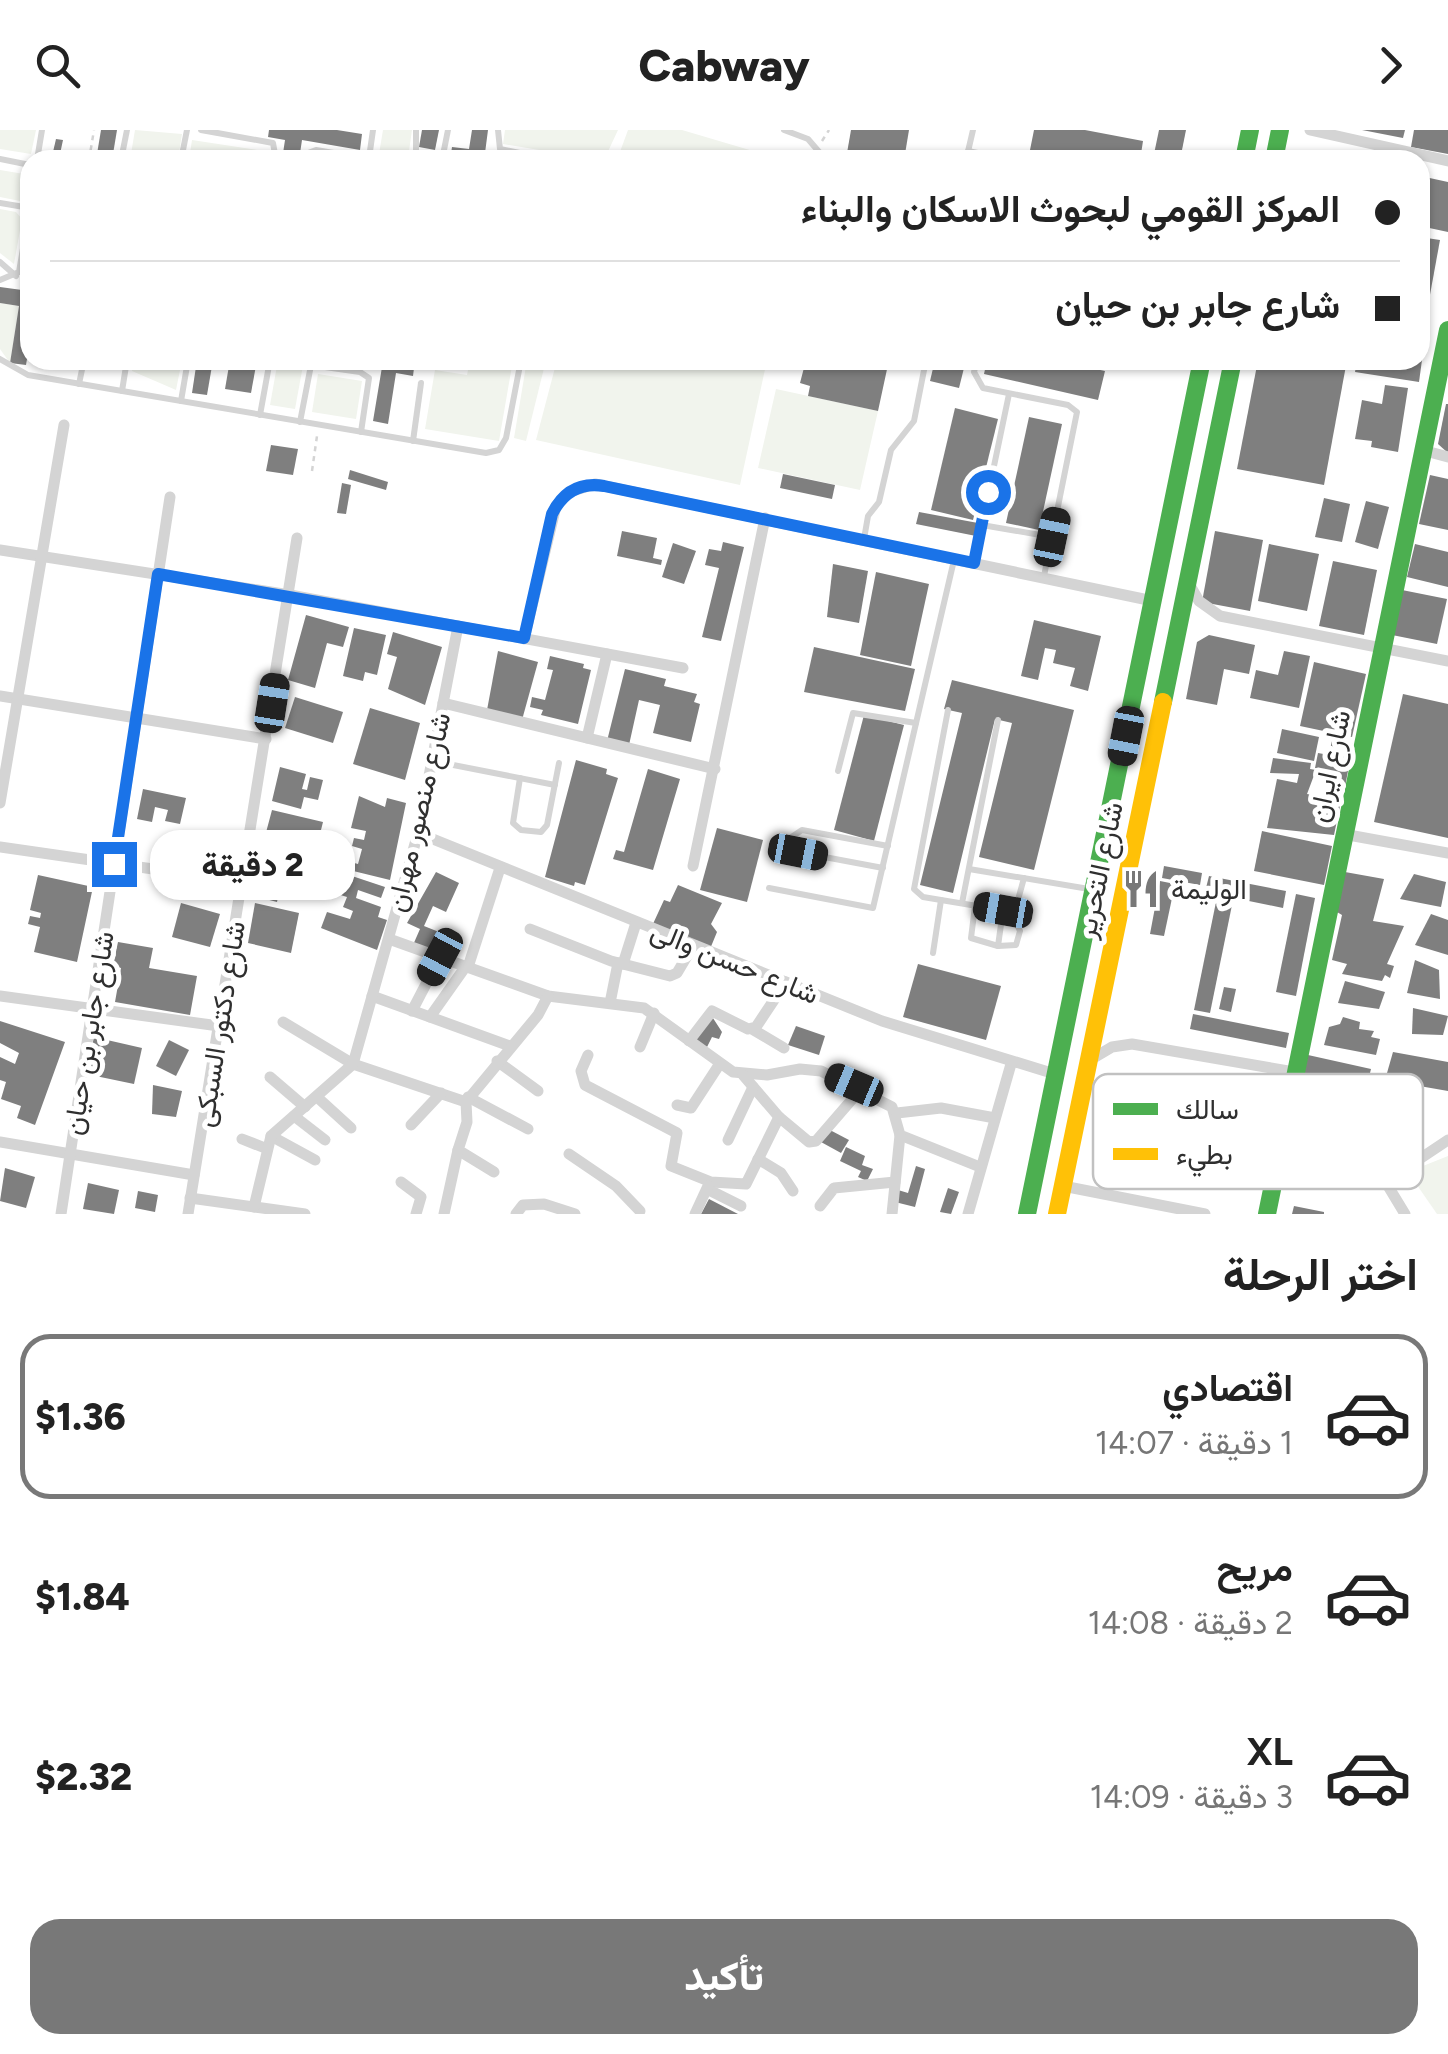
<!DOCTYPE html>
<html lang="ar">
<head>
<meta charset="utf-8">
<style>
	:root { --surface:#fff; --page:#f2f2f2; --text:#222; --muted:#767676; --line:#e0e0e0; --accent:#787878 }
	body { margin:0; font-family:Figtree,Vazirmatn,sans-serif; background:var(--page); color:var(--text); direction:rtl; height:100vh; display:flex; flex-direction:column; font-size:38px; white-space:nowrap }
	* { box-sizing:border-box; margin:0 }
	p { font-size:32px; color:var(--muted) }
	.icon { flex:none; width:55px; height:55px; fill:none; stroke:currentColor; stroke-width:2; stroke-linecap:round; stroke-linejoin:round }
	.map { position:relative; height:1084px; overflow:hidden; direction:ltr }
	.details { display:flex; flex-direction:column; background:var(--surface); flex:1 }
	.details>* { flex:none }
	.guide { position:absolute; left:20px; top:20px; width:1410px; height:220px; border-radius:30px; box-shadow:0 2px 8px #0004; direction:rtl; display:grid; align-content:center; height:220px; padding:0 30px; background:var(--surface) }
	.end { position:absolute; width:45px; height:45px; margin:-22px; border:12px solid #1a73e8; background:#fff; box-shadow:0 0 0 5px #fff }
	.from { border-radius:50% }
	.bubble { position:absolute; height:70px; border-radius:30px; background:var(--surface); box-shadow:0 2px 8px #0004; font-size:32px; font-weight:800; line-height:70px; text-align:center; direction:rtl }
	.car { position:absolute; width:30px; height:60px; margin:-30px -15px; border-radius:12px; box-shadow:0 0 8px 2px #0007; background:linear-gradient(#222 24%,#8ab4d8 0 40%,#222 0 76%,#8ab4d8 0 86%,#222 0) }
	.guide b { display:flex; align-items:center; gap:35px; height:95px; font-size:38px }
	.guide b+b { border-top:2px solid var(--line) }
	.guide i { width:25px; height:25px; background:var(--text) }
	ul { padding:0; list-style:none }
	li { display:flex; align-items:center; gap:30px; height:165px; margin:0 20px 15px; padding:0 10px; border:5px solid transparent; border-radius:30px }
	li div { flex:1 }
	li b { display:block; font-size:38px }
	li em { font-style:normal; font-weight:800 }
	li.on { border-color:var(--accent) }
	li>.icon { width:90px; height:90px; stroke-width:1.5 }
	h2 { padding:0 30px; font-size:45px; line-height:120px }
	.action { display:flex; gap:20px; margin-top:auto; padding:20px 30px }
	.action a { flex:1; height:115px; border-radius:30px; background:var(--accent); color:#fff; font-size:40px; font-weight:800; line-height:115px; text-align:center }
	header { display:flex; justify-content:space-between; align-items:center; height:130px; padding:0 30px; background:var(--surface); font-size:45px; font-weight:800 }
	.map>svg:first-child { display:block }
</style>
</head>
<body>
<header><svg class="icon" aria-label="forward" viewBox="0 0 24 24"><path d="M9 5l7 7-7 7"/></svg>Cabway<svg class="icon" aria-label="search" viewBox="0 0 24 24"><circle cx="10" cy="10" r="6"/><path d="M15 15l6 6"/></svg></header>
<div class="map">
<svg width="1448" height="1084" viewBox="0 0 1448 1084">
	<rect width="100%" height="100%" fill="#fff"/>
	<g fill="#f1f4ed">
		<path d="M0,0H36L31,24L0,19Z"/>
		<path d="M135,0L182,4L178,30H130Z"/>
		<path d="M383,0H412L408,28L378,30Z"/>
		<path d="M505,0H618L604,30H563V24L503,14Z"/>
		<path d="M628,0H682L783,30H617Z"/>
		<path d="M192,10L270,22L269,30H189Z"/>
		<path d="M0,40L30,45L25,72L0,67Z"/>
		<path d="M0,79L16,82L22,89L14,134L0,123Z"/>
		<path d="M0,173L19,176L10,233L0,219Z"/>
		<path d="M134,230H182L176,260L132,241Z"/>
		<path d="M278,230H304L295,279L270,275Z"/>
		<path d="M470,230H513L499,311L425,299L435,240L467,245Z"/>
		<path d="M527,230H546L526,311L514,308Z"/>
		<path d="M557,230H767L740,355L536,310Z"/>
		<path d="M318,244L362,251L356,289L312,282Z"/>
		<path d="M776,259L878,281L860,360L758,338Z"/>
		<path d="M1448,1026V1084H1437L1408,1042Z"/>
	</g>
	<g fill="#7f7f7f">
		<path d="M101,0H117L112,30H96Z"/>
		<path d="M269,0H337L362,4L360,20L302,10L299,30H282L285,10L268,7Z"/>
		<path d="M422,0H439L435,20L419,17Z"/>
		<path d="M472,0H488L485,23L513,30H450L452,17L469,19Z"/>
		<path d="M851,0H909L904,30L847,23Z"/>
		<path d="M1034,0H1085L1143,11L1141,24L1162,30H1028Z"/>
		<path d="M1159,0H1186L1180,30L1154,24Z"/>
		<path d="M1362,0H1405L1403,8Z"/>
		<path d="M1414,0H1448V24L1411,17Z"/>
		<path d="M56,9L63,10L60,24L53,22Z"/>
		<path d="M1294,20L1334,28L1333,30H1292Z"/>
		<path d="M1425,47L1448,52V102L1420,96Z"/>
		<path d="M1420,107L1440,110L1423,203H1420Z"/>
		<path d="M28,126L30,211L26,235L10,233L19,176L0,173V157L22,160Z"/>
		<path d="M197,230H213L207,265L192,263Z"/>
		<path d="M230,230H257L251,263L225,259Z"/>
		<path d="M350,230H415L413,246L396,243L388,294L373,291L382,237Z"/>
		<path d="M806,230H889L878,281L808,266L810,256L800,253Z"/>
		<path d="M935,230H966L959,258L930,251Z"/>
		<path d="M987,230H1093L1091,238L1105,241L1098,270L984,244Z"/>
		<path d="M1258,230H1347L1324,355L1237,339Z"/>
		<path d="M1357,230H1422L1419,252L1355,242Z"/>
		<path d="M1385,255L1408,258L1398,322L1371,317L1372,311L1355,309L1362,270L1382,274Z"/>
		<path d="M1446,274H1448V323L1438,314Z"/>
		<path d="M955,278L998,289L973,390L931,380Z"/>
		<path d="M1029,287L1062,294L1039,400L1006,393Z"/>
		<path d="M271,315L298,319L293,345L266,341Z"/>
		<path d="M350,340L388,352L386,360L348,349Z"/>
		<path d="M783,344L835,355L832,369L780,358Z"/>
		<path d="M1430,345L1448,349V400L1419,394Z"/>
		<path d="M342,353L351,355L346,384L337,383Z"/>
		<path d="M1324,368L1350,374L1342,412L1315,407Z"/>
		<path d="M1366,371L1389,377L1378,419L1355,412Z"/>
		<path d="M919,382L978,393L976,406L916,394Z"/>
		<path d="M622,401L657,408L653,428L662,430L661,435L617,426Z"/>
		<path d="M1215,401L1263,410L1250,481L1202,472Z"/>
		<path d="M723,412L744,417L721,511L702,507L719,438L705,435L709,419L721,421Z"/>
		<path d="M673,413L696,421L684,454L662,447Z"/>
		<path d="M1269,414L1319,424L1307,481L1258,471Z"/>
		<path d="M1415,414L1448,422V457L1407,447Z"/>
		<path d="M1333,431L1377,440L1364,505L1319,496Z"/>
		<path d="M833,434L868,441L859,493L827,487Z"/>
		<path d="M876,442L929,454L911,536L860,525Z"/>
		<path d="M1402,460L1447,469L1437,514L1392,505Z"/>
		<path d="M306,485L349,497L343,517L327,513L315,558L288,550Z"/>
		<path d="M1034,490L1101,506L1088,561L1070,556L1075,538L1053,533L1056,520L1045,518L1038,550L1021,546Z"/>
		<path d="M354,498L386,505L377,545L365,542L363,551L343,546Z"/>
		<path d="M393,502L442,517L425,575L388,559L397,527L387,524Z"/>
		<path d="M1209,505L1255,515L1249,544L1224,539L1217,575L1186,569L1197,512Z"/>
		<path d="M814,517L915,539L905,581L804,562Z"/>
		<path d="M498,521L538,532L522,590L487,580Z"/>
		<path d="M1284,521L1310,526L1299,578L1250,568L1256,540L1278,545Z"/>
		<path d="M550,526L584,534L583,538L591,540L578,594L541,585L543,580L530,577L532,567L545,570L553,540L547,539Z"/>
		<path d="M1314,532L1366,544L1352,607L1300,596Z"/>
		<path d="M625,539L666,549L664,556L697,564L694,572L700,574L691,612L653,603L660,575L639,570L629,615L607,611Z"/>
		<path d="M952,550L1074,580L1034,740L979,727L1012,593L995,589L953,763L920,755L962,583L944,579Z"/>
		<path d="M1403,564L1448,574V708L1374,692Z"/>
		<path d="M295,567L343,582L333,613L285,598Z"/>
		<path d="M370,578L420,593L405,650L353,634Z"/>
		<path d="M864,585L904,595L874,711L834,700Z"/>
		<path d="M1282,599L1319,607L1314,631L1277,623Z"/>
		<path d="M1332,610L1353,614L1345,657L1325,654L1328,640L1315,638L1318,623L1329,625Z"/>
		<path d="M1273,628L1311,633L1310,639L1316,640L1307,664L1341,671L1334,705L1267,698L1277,649L1297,653L1299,644L1270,643Z"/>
		<path d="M576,630L607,639L606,644L618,648L585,755L575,752L574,756L545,747Z"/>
		<path d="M280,637L306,644L302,659L307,660L310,647L323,650L318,670L304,667L301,679L272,671Z"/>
		<path d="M648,639L680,649L653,740L613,729L616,720L624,722Z"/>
		<path d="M143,659L186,668L180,694L165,691L168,680L155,677L152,692L137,689Z"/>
		<path d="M359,666L385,677L387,668L406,673L390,750L341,738L343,730L358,734L362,719L352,716L354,708L364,710L366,701L351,698Z"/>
		<path d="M272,680L323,692L318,712L290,705L287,716L264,710Z"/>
		<path d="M717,698L763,710L747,772L700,760Z"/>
		<path d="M1262,701L1332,716L1324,755L1254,741Z"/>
		<path d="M259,727L313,743L307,770L287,765L288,760L280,758L277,772L250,765Z"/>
		<path d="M1164,736L1202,743L1200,755L1162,748Z"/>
		<path d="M436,742L459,753L446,782L433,776L424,796L439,802L430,822L413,815L420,799L407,793Z"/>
		<path d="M1345,742L1384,749L1373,791L1404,796L1387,834L1394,836L1390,848L1385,845L1382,851L1342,844L1347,834L1332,830L1342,785L1337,782Z"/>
		<path d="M1414,744L1446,752L1441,777L1400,769Z"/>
		<path d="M38,745L93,757L77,832L34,822L40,797L28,794L30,786L40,788L41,783L30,780Z"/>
		<path d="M349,745L385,757L381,768L358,760L356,768L381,777L378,787L387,790L377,820L321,798L327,782L350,789L353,781L343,777L347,767L331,762L334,751L346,755Z"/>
		<path d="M1209,746L1286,761L1283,778L1205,762Z"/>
		<path d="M1160,751L1175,754L1164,806L1150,804Z"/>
		<path d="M678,755L722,773L711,794L717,802L710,819L652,796L664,770L670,772Z"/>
		<path d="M1296,764L1315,768L1296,866L1276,862Z"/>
		<path d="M1216,772L1232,775L1210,883L1194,880Z"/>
		<path d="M181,773L220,784L210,817L172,807Z"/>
		<path d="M255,773L299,783L291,823L248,813Z"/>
		<path d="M1431,784L1448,790V825L1415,815Z"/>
		<path d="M118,812L153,818L149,838L197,846L190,885L115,872L121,838L113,836Z"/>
		<path d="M1415,830L1439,840L1440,869L1407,863Z"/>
		<path d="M918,834L1001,856L986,910L903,887Z"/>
		<path d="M1345,851L1385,862L1379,879L1338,873Z"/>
		<path d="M1224,857L1236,859L1231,882L1219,879Z"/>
		<path d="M1413,878L1448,886L1443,905L1412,904Z"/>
		<path d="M1193,884L1289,903L1286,918L1190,899Z"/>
		<path d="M711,885L722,902L719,909L712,907L707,917L695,911Z"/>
		<path d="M1343,887L1360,892L1359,899L1374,901L1371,907L1380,909L1376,925L1324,915L1329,897L1340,894Z"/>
		<path d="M0,891L65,912L35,995L17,988L21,976L1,969L6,952L0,950V927L15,934L19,923L0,913Z"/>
		<path d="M796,896L825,906L819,925L788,915Z"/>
		<path d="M94,907L142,918L134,954L86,944Z"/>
		<path d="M169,910L189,920L176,946L156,936Z"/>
		<path d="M1393,922L1448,932V961L1385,950Z"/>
		<path d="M1308,925L1371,939L1364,968L1302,954Z"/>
		<path d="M153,955L182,961L176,987L152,984Z"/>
		<path d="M828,999L849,1010L841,1023L821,1012Z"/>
		<path d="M846,1017L865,1026L862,1035L873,1039L867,1051L858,1047L861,1041L840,1031Z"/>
		<path d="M916,1036L925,1039L915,1077L895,1072L898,1060L908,1063Z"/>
		<path d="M5,1038L35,1047L26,1078L0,1071Z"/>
		<path d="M88,1053L119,1060L114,1084L83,1079Z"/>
		<path d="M948,1058L959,1062L951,1084L940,1082Z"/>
		<path d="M138,1061L158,1065L155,1082L135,1078Z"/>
		<path d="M709,1069L738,1084H701Z"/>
		<path d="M1294,1076L1324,1082V1084H1292Z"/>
	</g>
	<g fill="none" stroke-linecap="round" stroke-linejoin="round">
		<g stroke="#d4d4d4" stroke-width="2.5" stroke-dasharray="5 5" stroke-linecap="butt">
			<path d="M822,11L829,0"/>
			<path d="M89,30L94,0"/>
			<path d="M312,341L317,306"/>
		</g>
		<g stroke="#d4d4d4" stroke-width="6">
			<path d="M201,0L273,13L276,30"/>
			<path d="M416,0V26L441,30"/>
			<path d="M498,0L500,19L554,30"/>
			<path d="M784,0L808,9L826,30"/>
			<path d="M968,21L1011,30"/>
			<path d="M369,28L373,0"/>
			<path d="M0,29L30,35"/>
			<path d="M37,30L42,0"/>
			<path d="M121,30L127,0"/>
			<path d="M181,30L187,0"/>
			<path d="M305,30L308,23L316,20L369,29"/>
			<path d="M442,30L448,0"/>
			<path d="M966,30L973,0"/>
			<path d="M0,73L30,78"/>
			<path d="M0,132L16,146"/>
			<path d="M0,150L19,142L30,77"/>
			<path d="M0,229L28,245L486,323L499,320L506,308L521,230"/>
			<path d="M977,230L974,242L983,258L1068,275L1077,282L1044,446"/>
			<path d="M311,235L360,242L369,248L361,302"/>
			<path d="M79,254L84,230"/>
			<path d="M122,261L127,230"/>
			<path d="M181,271L188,230"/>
			<path d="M260,285L270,230"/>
			<path d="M300,292L312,230"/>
			<path d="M413,311L421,253"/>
			<path d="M982,395L1052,407"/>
			<path d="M864,409L868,386L879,372L891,320L914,291L926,230"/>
			<path d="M974,432L1009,264"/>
			<path d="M948,580L914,759L923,767L1007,781L1016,777L1024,748"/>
			<path d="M433,631L555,655"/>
			<path d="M838,641L853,583L916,593"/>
			<path d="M520,648L513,693L521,700L541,702L547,695L559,633"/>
			<path d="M883,738L798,722L790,708L802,700L888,716"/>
			<path d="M969,739L1089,759"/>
			<path d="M769,758L873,778L954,430"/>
			<path d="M962,773L998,590"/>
			<path d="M975,776L971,808L998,816L1016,815L1020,801L1011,780"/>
			<path d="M998,816L1003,780"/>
			<path d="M933,823L941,770"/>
		</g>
		<g stroke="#d4d4d4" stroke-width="11">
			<path d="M1310,0L1448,31"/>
			<path d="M1422,320L1448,327"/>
			<path d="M0,420L290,465L683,538"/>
			<path d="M1188,452L1199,471L1220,486L1448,531"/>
			<path d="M524,509L556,376L569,362L595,354L1153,471"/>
			<path d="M0,566L266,609"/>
			<path d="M443,573L715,639"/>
			<path d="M587,608L607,524"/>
			<path d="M0,673L64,295"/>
			<path d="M418,703L882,891L1058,945"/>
			<path d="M1343,704L1448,723"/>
			<path d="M0,717L243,752"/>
			<path d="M693,736L765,388"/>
			<path d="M530,799L611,831L670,846L677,843L693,816"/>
			<path d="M389,809L548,866L644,878L733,942L767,945L800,939L821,941L892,977L900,1005L980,1037"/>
			<path d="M623,834L636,793"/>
			<path d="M468,837L500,738"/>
			<path d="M0,866L219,896"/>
			<path d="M372,866L510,916"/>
			<path d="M610,873L618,833"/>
			<path d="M412,881L440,827"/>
			<path d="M430,887L466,836"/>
			<path d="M283,892L353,934L466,972"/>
			<path d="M752,899L784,918"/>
			<path d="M689,911L712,881L748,899L756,897L786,852"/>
			<path d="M640,917L654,883"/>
			<path d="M588,925L581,941L585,955L677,1003L671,1036L711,1052L746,1054L779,987"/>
			<path d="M1090,930L1112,917L1132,914L1294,942"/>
			<path d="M497,931L538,961"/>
			<path d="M743,945L779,987L809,1012L816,1011L861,959"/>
			<path d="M270,947L305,977"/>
			<path d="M317,967L351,998"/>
			<path d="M468,967L528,999"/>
			<path d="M677,975L691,978L719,935"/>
			<path d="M897,983L941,978L995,988"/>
			<path d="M294,986L325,1010"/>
			<path d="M411,995L441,963"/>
			<path d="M271,1006L315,1030"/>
			<path d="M242,1009L265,1018"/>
			<path d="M728,1010L753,957"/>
			<path d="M0,1012L194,1045"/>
			<path d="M569,1024L616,1056L640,1081"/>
			<path d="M758,1029L781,1043L793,1061"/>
			<path d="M1276,1034L1387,1053"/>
			<path d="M494,1042L458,1020L467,992L466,972L538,885L548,866"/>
			<path d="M401,1052L421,1067L416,1084"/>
			<path d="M1063,1056L1205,1084"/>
			<path d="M707,1059L741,1076"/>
			<path d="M190,1068L305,1084"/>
			<path d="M820,1076L834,1058L895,1052"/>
			<path d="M254,1077L271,1006L353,934L418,703L458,496"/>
			<path d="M61,1084L170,367"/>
			<path d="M188,1084L297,408"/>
			<path d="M444,1084L458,1020"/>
			<path d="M516,1084L523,1075L544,1074L575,1084"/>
			<path d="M695,1084L708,1056"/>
			<path d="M892,1084L900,1005"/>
			<path d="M968,1084L1011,934"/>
			<path d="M1405,1084L1388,1056V1050L1448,1010"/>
		</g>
		<g stroke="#4caf50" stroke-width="18">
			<path d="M1244,30L1250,0"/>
			<path d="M1274,30L1280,0"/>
			<path d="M1163,572L1233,230"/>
			<path d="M1027,1084L1202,230"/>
			<path d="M1267,1084L1448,200"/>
		</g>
		<path stroke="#ffc107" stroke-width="18" d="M1057,1084L1163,572"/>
	</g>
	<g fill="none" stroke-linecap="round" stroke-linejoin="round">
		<path stroke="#1a73e8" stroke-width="12" d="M114,734L158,444L524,508L552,384C563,362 580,352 604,356L974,433L988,362"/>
	</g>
	<defs>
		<g id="restaurant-bare" transform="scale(3)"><path d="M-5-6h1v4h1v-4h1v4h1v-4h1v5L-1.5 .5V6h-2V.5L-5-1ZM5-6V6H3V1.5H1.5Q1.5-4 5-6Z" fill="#787878" stroke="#fff" stroke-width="2.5" paint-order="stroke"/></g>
	</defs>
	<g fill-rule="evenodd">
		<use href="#restaurant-bare" x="1141" y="759"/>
	</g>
	<g text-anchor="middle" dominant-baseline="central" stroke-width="10" stroke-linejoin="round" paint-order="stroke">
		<g font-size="28" fill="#2f2f2f" stroke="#fff">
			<text transform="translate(1329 636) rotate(-78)">شارع ايران</text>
			<text transform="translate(418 682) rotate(-77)">شارع منصور مهران</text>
			<text transform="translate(1099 740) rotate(-78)">شارع التحرير</text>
			<text transform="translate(735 832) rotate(22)">شارع حسن والى</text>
			<text transform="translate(219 894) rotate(-81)">شارع دكتور السبكى</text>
			<text transform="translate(88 903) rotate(-81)">شارع جابر بن حيان</text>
		</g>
		<g font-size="28" fill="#2f2f2f" stroke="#fff" text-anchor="start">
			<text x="1171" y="759">الوليمة</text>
		</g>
	</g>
	<rect x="1093" y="944" width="330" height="115" rx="15" fill="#fff" stroke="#c1c1c1" stroke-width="2.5"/>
	<rect x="1113" y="973" width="45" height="12" fill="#4caf50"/>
	<rect x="1113" y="1018" width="45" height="12" fill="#ffc107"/>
	<g font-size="28" fill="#2f2f2f">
		<text x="1176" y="989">سالك</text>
		<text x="1176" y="1034">بطيء</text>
	</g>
</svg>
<i class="end from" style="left:988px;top:362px"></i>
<i class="end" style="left:114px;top:734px"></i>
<div class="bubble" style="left:150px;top:700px;width:205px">2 دقيقة</div>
<i class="car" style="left:1052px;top:407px;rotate:12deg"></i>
<i class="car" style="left:272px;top:573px;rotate:9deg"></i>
<i class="car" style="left:1126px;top:606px;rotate:191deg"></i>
<i class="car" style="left:798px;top:722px;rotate:101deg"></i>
<i class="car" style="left:1003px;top:780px;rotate:280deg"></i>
<i class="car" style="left:440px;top:827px;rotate:208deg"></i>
<i class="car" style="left:854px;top:955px;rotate:293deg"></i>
<div class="guide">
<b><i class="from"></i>المركز القومي لبحوث الاسكان والبناء</b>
<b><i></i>شارع جابر بن حيان</b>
</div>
</div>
<section class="details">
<h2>اختر الرحلة</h2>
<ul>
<li class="on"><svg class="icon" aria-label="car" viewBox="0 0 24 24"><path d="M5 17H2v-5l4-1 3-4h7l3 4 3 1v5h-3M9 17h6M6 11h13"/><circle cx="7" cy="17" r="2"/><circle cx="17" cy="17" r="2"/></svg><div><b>اقتصادي</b><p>1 دقيقة · 14:07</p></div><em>$1.36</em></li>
<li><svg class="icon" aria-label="car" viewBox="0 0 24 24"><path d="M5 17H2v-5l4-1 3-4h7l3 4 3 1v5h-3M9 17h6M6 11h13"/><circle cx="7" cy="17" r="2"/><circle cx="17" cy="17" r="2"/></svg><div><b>مريح</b><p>2 دقيقة · 14:08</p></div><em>$1.84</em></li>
<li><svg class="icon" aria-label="car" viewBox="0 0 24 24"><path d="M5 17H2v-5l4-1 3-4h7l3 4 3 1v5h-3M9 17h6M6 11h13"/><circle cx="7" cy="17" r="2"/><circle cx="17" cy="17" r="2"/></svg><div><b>XL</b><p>3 دقيقة · 14:09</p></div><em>$2.32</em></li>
</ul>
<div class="action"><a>تأكيد</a></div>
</section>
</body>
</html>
